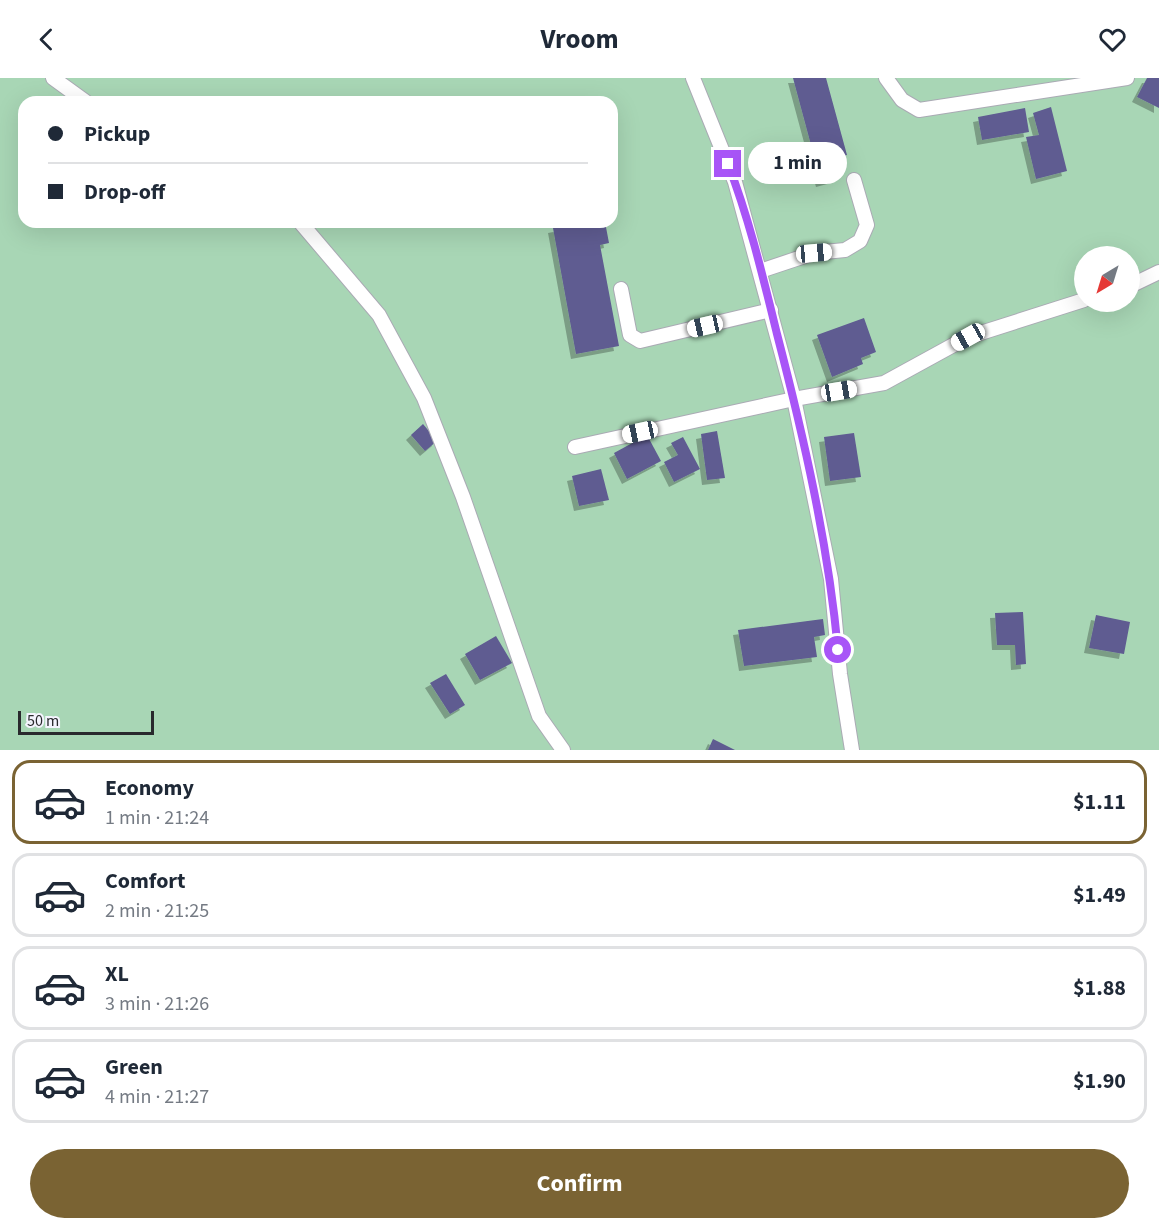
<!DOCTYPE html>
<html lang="en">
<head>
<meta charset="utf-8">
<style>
	:root { --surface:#fff; --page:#f6f6f7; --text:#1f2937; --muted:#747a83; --line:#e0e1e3; --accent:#7a6333 }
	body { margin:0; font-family:"Source Sans 3",sans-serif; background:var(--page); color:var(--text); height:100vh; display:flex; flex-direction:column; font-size:22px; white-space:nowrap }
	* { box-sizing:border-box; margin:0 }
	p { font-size:20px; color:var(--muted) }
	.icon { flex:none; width:33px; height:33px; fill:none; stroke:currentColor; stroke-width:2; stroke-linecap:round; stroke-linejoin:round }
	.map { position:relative; height:672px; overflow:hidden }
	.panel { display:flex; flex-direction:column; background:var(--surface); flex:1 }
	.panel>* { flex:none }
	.guide { position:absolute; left:18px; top:18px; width:600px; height:132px; border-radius:18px; box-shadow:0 6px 24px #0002; display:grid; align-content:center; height:132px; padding:0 30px; background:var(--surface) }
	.needle { width:39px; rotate:218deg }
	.buttons { position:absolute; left:1074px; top:168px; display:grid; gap:12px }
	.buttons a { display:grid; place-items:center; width:66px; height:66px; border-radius:50%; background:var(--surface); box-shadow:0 6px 24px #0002; font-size:30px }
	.scale { position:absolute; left:18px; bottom:15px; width:136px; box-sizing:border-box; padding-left:6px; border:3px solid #29292d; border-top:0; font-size:16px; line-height:21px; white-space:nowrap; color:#29292d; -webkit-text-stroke:4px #f4f4fe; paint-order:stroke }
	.end { position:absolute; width:27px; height:27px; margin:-14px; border:8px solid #a855f7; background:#fff; box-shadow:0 0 0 3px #fff }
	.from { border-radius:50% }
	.bubble { position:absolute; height:42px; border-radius:21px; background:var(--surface); box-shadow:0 6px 24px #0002; font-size:20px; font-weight:700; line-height:42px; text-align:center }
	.car { position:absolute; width:18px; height:36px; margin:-18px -9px; border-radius:8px; box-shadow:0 0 4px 2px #0007; background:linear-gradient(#fff 24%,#345 0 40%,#fff 0 76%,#345 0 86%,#fff 0) }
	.guide b { display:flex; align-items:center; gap:21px; height:57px; font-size:22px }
	.guide b+b { border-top:2px solid var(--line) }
	.guide i { width:15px; height:15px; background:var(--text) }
	ul { padding:10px 0 0; list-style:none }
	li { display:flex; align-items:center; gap:18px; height:84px; margin:0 12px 9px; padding:0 18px; border:3px solid var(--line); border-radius:18px }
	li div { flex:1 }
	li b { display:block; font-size:22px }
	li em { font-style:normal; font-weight:700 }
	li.on { border-color:var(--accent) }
	li>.icon { width:54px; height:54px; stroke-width:1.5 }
	.action { display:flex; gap:12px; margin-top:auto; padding:12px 30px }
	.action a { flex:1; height:69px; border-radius:36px; background:var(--accent); color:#fff; font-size:24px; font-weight:700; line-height:69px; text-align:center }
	header { display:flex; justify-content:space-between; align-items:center; height:78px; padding:0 30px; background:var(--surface); font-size:27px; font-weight:700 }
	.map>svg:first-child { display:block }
</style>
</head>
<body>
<header><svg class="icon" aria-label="back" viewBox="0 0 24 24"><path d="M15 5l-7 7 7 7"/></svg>Vroom<svg class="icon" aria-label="heart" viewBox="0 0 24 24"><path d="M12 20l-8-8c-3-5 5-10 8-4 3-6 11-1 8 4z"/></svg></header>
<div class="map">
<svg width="1159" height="672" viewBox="0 0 1159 672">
	<defs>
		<filter id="shadow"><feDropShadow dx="-5" dy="5" stdDeviation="0" flood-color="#0004"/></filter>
	</defs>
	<rect width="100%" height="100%" fill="#f4f4fe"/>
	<path fill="#a8d6b5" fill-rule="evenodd" d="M0,0H1159V672H0ZM24,24H612V144H24ZM1084,178H1130V224H1084Z"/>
	<g fill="#5e5b91" filter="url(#shadow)">
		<path d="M793,0H826L847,77L830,82L836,100L821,104Z"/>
		<path d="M1147,0H1159V30L1137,19Z"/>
		<path d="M1051,29L1067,93L1036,101L1026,59L1039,57L1033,35Z"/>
		<path d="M1025,30L1029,54L982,62L978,39Z"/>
		<path d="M585,144H605L609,165L600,167L619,268L576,276L553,150Z"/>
		<path d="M864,240L876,274L861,280L863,286L832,299L817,257Z"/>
		<path d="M423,346L437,363L425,373L411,357Z"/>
		<path d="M717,353L725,400L707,402L701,356Z"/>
		<path d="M854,355L861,399L830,403L824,359Z"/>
		<path d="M647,357L661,383L627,401L614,375Z"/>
		<path d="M683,359L700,391L674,404L664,384L678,377L671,365Z"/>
		<path d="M601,391L609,422L579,428L572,398Z"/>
		<path d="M1023,534L1026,586L1016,587L1015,567H997L995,535Z"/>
		<path d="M1096,537L1130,544L1124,576L1089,570Z"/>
		<path d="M823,541L825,557L814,559L817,579L744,588L738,552Z"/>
		<path d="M496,558L512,585L480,602L465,576Z"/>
		<path d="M446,596L465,627L450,636L430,605Z"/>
		<path d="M713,661L735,672H708Z"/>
	</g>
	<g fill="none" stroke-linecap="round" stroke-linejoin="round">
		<g stroke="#aaaab4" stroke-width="16">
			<g id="minor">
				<path d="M53,0L86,24"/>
				<path d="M693,0L735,104L794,321L831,501L840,596L852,672"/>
				<path d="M886,0L902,22L919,32L1127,0"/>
				<path d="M300,144L379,237L424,320L463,419L539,638L563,672"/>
				<path d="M760,193L814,175L845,172L860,163L867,147L854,102"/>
				<path d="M1130,208L1159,194"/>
				<path d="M621,211L630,257L640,263L771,232"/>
				<path d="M575,369L794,321L884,305L968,259L1084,222"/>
			</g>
		</g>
		<use href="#minor" stroke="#fff" stroke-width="14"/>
	</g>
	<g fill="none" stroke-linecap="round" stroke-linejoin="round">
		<path stroke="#a855f7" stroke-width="8" d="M728,86C749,140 763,199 777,256C804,360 828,465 838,572"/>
	</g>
</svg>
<div class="buttons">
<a><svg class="needle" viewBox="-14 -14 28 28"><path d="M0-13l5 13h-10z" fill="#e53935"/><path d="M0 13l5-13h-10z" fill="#747a83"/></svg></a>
</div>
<div class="scale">50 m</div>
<i class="end from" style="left:838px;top:572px"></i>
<i class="end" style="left:728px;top:86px"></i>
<div class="bubble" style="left:748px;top:64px;width:99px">1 min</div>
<i class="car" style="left:814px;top:175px;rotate:85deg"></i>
<i class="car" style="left:705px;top:248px;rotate:257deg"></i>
<i class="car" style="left:968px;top:259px;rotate:241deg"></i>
<i class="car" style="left:839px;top:313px;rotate:81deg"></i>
<i class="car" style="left:640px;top:354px;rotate:258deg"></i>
<div class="guide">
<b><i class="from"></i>Pickup</b>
<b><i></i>Drop-off</b>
</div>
</div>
<section class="panel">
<ul>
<li class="on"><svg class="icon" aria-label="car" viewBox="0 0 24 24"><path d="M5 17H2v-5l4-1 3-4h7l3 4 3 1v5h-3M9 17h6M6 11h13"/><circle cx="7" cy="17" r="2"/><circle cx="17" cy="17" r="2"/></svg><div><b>Economy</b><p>1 min · 21:24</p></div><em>$1.11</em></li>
<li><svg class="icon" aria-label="car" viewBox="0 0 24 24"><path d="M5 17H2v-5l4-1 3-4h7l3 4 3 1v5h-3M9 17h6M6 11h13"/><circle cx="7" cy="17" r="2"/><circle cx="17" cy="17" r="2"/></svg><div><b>Comfort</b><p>2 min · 21:25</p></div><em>$1.49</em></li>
<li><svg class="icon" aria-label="car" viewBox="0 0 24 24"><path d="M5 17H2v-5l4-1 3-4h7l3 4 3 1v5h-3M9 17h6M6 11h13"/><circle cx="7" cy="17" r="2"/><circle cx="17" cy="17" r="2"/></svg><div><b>XL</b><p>3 min · 21:26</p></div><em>$1.88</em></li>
<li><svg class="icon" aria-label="car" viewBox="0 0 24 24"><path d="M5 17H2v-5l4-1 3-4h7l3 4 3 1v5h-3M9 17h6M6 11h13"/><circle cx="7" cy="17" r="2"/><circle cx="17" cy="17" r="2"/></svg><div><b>Green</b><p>4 min · 21:27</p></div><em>$1.90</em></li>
</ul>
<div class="action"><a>Confirm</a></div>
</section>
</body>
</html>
